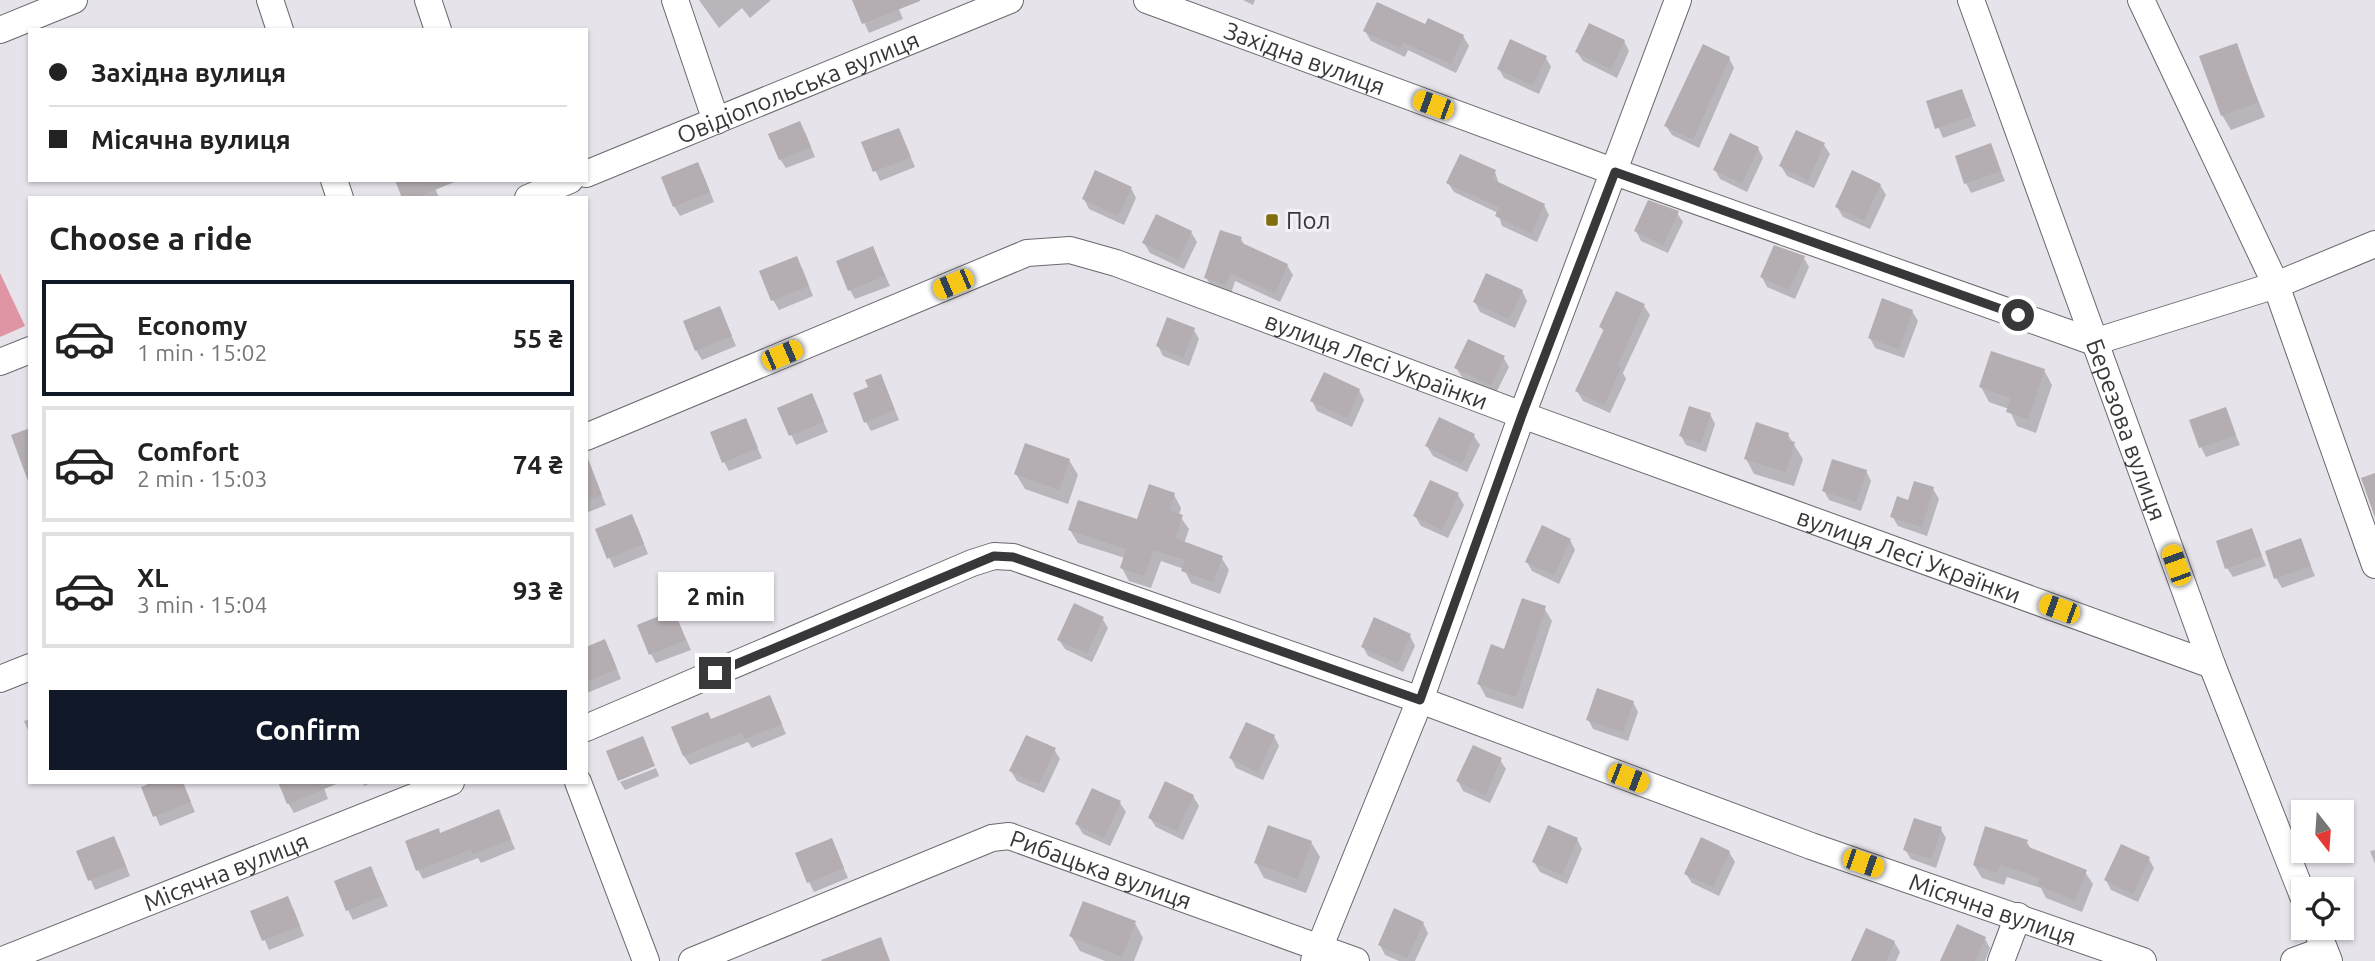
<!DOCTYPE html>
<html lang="en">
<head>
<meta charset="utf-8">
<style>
	:root { --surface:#fff; --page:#f6f6f6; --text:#222; --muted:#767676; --line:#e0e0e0; --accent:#111827 }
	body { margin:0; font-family:Ubuntu,sans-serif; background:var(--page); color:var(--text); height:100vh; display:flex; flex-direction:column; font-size:26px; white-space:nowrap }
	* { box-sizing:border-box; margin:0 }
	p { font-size:23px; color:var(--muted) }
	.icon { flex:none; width:38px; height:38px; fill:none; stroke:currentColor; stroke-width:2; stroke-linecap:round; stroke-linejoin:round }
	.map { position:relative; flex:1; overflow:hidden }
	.sheet { position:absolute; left:28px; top:196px; width:560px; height:588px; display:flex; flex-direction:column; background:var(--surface); border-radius:0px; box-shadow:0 2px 5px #0004 }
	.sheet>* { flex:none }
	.guide { position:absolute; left:28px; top:28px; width:560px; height:154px; border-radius:0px; box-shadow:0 2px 5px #0004; display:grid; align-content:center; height:154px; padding:0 21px; background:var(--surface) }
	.needle { width:46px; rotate:163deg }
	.tools { position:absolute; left:2291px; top:800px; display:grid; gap:14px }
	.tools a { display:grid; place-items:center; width:63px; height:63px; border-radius:0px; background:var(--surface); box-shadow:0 2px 5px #0004; font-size:35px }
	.end { position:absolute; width:32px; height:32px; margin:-16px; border:9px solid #383739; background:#fff; box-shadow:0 0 0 4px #fff }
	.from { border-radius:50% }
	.bubble { position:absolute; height:49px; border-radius:0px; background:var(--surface); box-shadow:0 2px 5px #0004; font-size:23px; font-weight:700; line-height:49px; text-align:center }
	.car { position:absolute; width:21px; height:42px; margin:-21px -10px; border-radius:9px; box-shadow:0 0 5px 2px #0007; background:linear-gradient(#f5c518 24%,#345 0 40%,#f5c518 0 76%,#345 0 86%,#f5c518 0) }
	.guide b { display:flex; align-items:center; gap:24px; height:66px; font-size:26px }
	.guide b+b { border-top:2px solid var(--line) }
	.guide i { width:18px; height:18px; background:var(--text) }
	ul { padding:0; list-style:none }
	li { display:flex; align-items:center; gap:21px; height:116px; margin:0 14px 10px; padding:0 7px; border:4px solid var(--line); border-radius:0px }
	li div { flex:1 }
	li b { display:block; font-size:26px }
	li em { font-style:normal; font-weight:700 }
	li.current { border-color:var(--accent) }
	li>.icon { width:63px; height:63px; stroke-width:1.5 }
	h2 { padding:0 21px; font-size:32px; line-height:84px }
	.button { display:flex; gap:14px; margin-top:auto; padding:14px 21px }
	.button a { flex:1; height:80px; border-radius:0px; background:var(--accent); color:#fff; font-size:28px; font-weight:700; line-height:80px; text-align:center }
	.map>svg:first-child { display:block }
</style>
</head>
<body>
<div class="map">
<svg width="2375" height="961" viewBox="0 0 2375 961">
	<rect width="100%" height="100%" fill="#e6e3ea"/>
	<path fill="#e095a4" d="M0,273L25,326L0,337Z"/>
	<g fill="#0003">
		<path d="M699,0H771L750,18L742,8L719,28Z"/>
		<path d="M854,0H895L903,19L869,33Z"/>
		<path d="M1243,0H1255L1253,5Z"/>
		<path d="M1426,26L1463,36L1469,46L1456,73L1408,50L1405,57L1371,41L1365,31Z"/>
		<path d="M1624,41L1629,51L1617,78L1583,61L1577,52Z"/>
		<path d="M2236,45L2265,117L2231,130L2222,115Z"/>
		<path d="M1546,58L1551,67L1539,94L1504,78L1499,69Z"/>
		<path d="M1729,58L1734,68L1699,148L1672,135L1666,126Z"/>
		<path d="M1961,91L1976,126L1943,138L1928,102Z"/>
		<path d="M805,132L815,157L786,168L780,159Z"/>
		<path d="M1797,132L1824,145L1830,154L1814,188L1787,176L1781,166Z"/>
		<path d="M903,139L915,167L880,181L864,143Z"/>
		<path d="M1990,145L2005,181L1971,193L1966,183Z"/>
		<path d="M1758,148L1763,158L1747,192L1720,179L1715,170Z"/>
		<path d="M1495,172L1499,184L1544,205L1549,215L1537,242L1502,226L1498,213L1454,192L1448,183Z"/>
		<path d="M703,174L714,202L680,216L674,206Z"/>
		<path d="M432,180L439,198H404Z"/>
		<path d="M1880,185L1886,195L1870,229L1843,217L1837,207Z"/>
		<path d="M1131,188L1136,198L1124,225L1089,209L1084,199Z"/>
		<path d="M1677,213L1683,222L1668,253L1641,241L1636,231Z"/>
		<path d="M1191,232L1197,242L1184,269L1150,253L1144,243Z"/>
		<path d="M1241,239L1245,246L1287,265L1293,275L1280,302L1235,281L1231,294L1211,287L1206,277Z"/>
		<path d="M873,248L890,286L855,299L850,290Z"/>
		<path d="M1804,258L1809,267L1795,299L1767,287L1762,277Z"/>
		<path d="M802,268L813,296L779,310L773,300Z"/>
		<path d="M1522,291L1527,301L1515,328L1480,312L1475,302Z"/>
		<path d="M1644,306L1650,315L1623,373L1626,379L1610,413L1583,401L1577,391L1604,332L1601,327Z"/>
		<path d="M720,308L736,346L702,360L696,350Z"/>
		<path d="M1912,311L1918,321L1904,358L1875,348L1870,338Z"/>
		<path d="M1194,330L1199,339L1189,366L1163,356L1158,346Z"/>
		<path d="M1503,357L1509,367L1496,393L1462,377L1456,368Z"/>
		<path d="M2044,370L2052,385L2036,433L2017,426L2009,409L1989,402L1981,387Z"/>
		<path d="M885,386L899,420L871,431L866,422Z"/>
		<path d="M1359,390L1364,400L1352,427L1317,411L1312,401Z"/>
		<path d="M811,395L828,432L796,445L779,408Z"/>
		<path d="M2225,409L2240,445L2206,457L2201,447Z"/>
		<path d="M1710,414L1715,424L1706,452L1686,445L1681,436Z"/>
		<path d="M745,420L762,458L729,471L724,462Z"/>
		<path d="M1788,435L1803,459L1794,486L1754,474L1746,459Z"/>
		<path d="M1474,436L1480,445L1467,472L1433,456L1427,446Z"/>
		<path d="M1069,460L1078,475L1068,504L1025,489L1016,474Z"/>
		<path d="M589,467L606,505L586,513V468Z"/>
		<path d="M1866,471L1871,481L1861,511L1829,500L1824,491Z"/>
		<path d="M1933,489L1939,499L1927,536L1898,526L1892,516L1909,502Z"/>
		<path d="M1174,495L1181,508L1179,515L1189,529L1184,544L1221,557L1229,570L1220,594L1191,583L1184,569L1161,561L1151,588L1129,581L1122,568L1125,558L1078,543L1070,530L1138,522Z"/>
		<path d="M1458,495L1464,505L1448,538L1421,526L1415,516Z"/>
		<path d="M637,526L648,554L614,568L597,530Z"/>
		<path d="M2251,530L2266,566L2233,577L2227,568Z"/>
		<path d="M1570,540L1575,550L1559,584L1532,571L1527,562Z"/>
		<path d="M2300,540L2315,576L2282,588L2276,578Z"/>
		<path d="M1544,608L1552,621L1523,709L1486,697L1479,684Z"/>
		<path d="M674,612L691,650L656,663L651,654Z"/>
		<path d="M1102,618L1108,628L1092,662L1065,649L1059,640Z"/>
		<path d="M1410,636L1415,646L1403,672L1368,656L1363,647Z"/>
		<path d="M586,649L610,651L621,679L587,693Z"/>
		<path d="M770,697L786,734L752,748L748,742L690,765L684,756L711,720Z"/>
		<path d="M1633,702L1638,712L1628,741L1593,729L1588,719Z"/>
		<path d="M30,719V735L24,721Z"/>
		<path d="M1274,736L1279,746L1263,780L1236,768L1231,758Z"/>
		<path d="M1054,749L1060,759L1044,793L1017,781L1011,771Z"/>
		<path d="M1500,760L1506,769L1490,803L1463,791L1458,781Z"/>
		<path d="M656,768L659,776L625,790L620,782Z"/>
		<path d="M182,782L195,812L160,826L144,788Z"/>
		<path d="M322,782L328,799L294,813L288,803Z"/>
		<path d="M362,782H374L364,786Z"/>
		<path d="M1193,796L1199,806L1183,840L1156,827L1150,818Z"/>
		<path d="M1120,803L1126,812L1110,846L1083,834L1077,824Z"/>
		<path d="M503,821L515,849L481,863L478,858L423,879L418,870L440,835Z"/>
		<path d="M1940,828L1946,838L1936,868L1911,859L1905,850Z"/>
		<path d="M1577,839L1582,849L1567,884L1540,872L1534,862Z"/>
		<path d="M832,840L848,878L814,892L809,882Z"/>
		<path d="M2026,841L2032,850L2085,872L2093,884L2082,912L2046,898L2041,888L2007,877L2004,885L1982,878L1974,865Z"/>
		<path d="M1311,842L1320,857L1306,893L1264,878L1256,863Z"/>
		<path d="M119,848L130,876L95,890L79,852Z"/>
		<path d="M2375,850V864L2370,851Z"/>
		<path d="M1729,852L1735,862L1719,896L1692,883L1686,874Z"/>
		<path d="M2149,859L2154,868L2138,902L2111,890L2106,880Z"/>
		<path d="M371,868L388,906L353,920L348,910Z"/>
		<path d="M293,908L304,936L269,950L253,912Z"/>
		<path d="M1135,923L1143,938L1134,961H1105L1080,951L1071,936Z"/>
		<path d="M1423,923L1428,933L1415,961H1399L1385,955L1380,945Z"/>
		<path d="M1985,939L1990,948L1985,961H1942Z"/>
		<path d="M1894,942L1900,952L1896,961H1853Z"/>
	</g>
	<g fill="#b4adb2">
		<path d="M852,0H920V1L862,24Z"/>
		<path d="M1377,2L1425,24L1428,18L1464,35L1451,64L1403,42L1400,48L1363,31Z"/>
		<path d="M1589,23L1625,40L1611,69L1575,52Z"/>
		<path d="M1510,39L1547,56L1533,85L1497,69Z"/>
		<path d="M2237,43L2258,102L2221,116L2199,56Z"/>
		<path d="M1703,44L1730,57L1693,139L1664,126Z"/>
		<path d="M1962,89L1972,116L1935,129L1926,101Z"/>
		<path d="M800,121L811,147L779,160L768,134Z"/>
		<path d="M899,128L911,157L873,172L861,142Z"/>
		<path d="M1796,130L1825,143L1808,180L1779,166Z"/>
		<path d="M1730,133L1759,147L1742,183L1713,170Z"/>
		<path d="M1991,143L2001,171L1964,184L1955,156Z"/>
		<path d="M1460,154L1496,170L1492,179L1545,204L1531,233L1495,216L1499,207L1446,183Z"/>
		<path d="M698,162L710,192L673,207L661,177Z"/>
		<path d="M1095,170L1132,187L1118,216L1082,199Z"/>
		<path d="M1852,170L1881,184L1864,220L1835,207Z"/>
		<path d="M395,180H457V181L415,198H402Z"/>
		<path d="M1648,200L1679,211L1663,245L1634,231Z"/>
		<path d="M1156,214L1192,231L1179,260L1142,243Z"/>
		<path d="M1220,230L1242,237L1240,242L1288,264L1275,293L1230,273L1226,285L1204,278Z"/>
		<path d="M1774,245L1805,256L1789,290L1760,277Z"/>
		<path d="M873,246L885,276L848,291L836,261Z"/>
		<path d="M797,256L809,286L771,301L759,271Z"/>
		<path d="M1486,273L1523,290L1509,319L1473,302Z"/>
		<path d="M1616,291L1645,304L1617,366L1621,368L1604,405L1575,391L1604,329L1599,327Z"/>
		<path d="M1882,298L1913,310L1899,349L1868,338Z"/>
		<path d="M720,306L732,336L695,351L683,321Z"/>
		<path d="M1167,317L1195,328L1183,358L1156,346Z"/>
		<path d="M1468,339L1505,356L1491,385L1454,368Z"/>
		<path d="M1991,351L2045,369L2028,419L2006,412L2011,398L1979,387Z"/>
		<path d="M1324,372L1360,389L1347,418L1310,401Z"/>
		<path d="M881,374L895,410L864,423L853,393L868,387L865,380Z"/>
		<path d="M812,393L824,422L789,436L777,408Z"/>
		<path d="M1689,406L1711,413L1701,443L1679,436Z"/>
		<path d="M2226,407L2236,435L2199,448L2189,420Z"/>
		<path d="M1439,417L1475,434L1462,464L1425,446Z"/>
		<path d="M746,418L758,448L722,463L710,432Z"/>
		<path d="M1756,422L1789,433L1787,440L1795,442L1786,472L1744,459Z"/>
		<path d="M30,428V480L28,481L11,435Z"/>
		<path d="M1025,443L1070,459L1059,490L1014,474Z"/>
		<path d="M587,456L602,495L586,501V457Z"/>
		<path d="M1832,459L1867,470L1856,502L1822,491Z"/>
		<path d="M2375,473V518L2361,478Z"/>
		<path d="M1430,480L1459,493L1442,530L1413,516Z"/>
		<path d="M1914,481L1934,487L1922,527L1890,517L1897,496L1908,500Z"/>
		<path d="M1149,484L1175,493L1169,510L1183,515L1175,538L1223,556L1213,582L1181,571L1185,560L1154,550L1144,576L1120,568L1126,549L1068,530L1078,500L1137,519Z"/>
		<path d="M632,514L644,544L607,559L595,529Z"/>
		<path d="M1542,525L1571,539L1554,575L1525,562Z"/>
		<path d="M2252,528L2262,556L2225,569L2216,541Z"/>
		<path d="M2301,538L2311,566L2274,579L2265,551Z"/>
		<path d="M1522,598L1546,606L1516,697L1477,684L1491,644L1504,649Z"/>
		<path d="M1074,603L1104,617L1087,653L1057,640Z"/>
		<path d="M674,610L686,640L649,655L637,625Z"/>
		<path d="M1374,617L1411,634L1398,664L1361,647Z"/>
		<path d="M605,639L617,669L586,682V647Z"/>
		<path d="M1597,688L1634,701L1623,732L1586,720Z"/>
		<path d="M770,695L782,724L745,739L742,732L683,756L671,727L708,712L711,719Z"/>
		<path d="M1246,722L1275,735L1258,772L1229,758Z"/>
		<path d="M1026,735L1056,748L1039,784L1009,771Z"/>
		<path d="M643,736L655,766L618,781L606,751Z"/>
		<path d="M1473,745L1502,758L1485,795L1456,781Z"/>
		<path d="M1165,781L1194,795L1177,831L1148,818Z"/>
		<path d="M153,782H183L191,802L153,817L141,787Z"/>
		<path d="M278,782H339V783L287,804Z"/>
		<path d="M1092,788L1121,801L1104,838L1075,824Z"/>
		<path d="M499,809L511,839L473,854L471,849L416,871L405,841L439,828L440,833Z"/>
		<path d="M1914,818L1942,827L1931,859L1903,850Z"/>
		<path d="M1268,825L1312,841L1298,879L1254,863Z"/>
		<path d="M1548,825L1578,838L1562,875L1532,862Z"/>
		<path d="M1985,826L2028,840L2026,846L2087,870L2075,900L2037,885L2040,878L2000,865L1997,873L1973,865Z"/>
		<path d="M114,836L126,866L88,881L76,851Z"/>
		<path d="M1701,837L1730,851L1713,887L1684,874Z"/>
		<path d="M832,838L844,868L807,883L795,853Z"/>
		<path d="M2121,844L2150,857L2133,894L2104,880Z"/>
		<path d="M371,866L383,896L346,911L334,881Z"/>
		<path d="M288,896L300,926L262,941L250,911Z"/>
		<path d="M1083,901L1136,921L1122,957L1069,936Z"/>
		<path d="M1394,908L1424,922L1407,958L1378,945Z"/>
		<path d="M1957,924L1986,937L1975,961H1940Z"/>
		<path d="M1866,928L1895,941L1886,961H1851Z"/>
		<path d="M881,937L890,961H822L821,960Z"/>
	</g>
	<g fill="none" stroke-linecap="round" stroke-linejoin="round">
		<g stroke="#6b686e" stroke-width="28">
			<g id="minor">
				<path d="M270,0L280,30"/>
				<path d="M428,0L438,30"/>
				<path d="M675,0L716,121"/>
				<path id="s1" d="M1147,0L1615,172L2094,342L2276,285L2375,244"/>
				<path id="s2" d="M1971,0L2212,665L2303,896"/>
				<path d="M2141,0L2276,285L2375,565"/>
				<path d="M0,30L74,0"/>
				<path id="s3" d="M586,174L1010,0"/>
				<path d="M334,180L340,198"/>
				<path d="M528,198L570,180"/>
				<path d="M0,362L30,350"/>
				<path id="s4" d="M586,437L1027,253L1070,250L1116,263L1522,415L2212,665"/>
				<path d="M0,679L30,667"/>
				<path id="s5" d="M586,728L972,563L994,556L1013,557L1420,700L1811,846L2143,961"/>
				<path d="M578,782L646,961"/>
				<path d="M2316,928L2329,961"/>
				<path id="s6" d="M0,961L451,782"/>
				<path id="s7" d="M692,961L992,838L1009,836L1356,961"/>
				<path d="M1314,961L1420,700L1522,415L1678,0"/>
				<path d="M2001,961L2018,916"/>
				<path d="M2294,961L2324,950"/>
			</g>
		</g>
		<use href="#minor" stroke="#fff" stroke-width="26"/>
	</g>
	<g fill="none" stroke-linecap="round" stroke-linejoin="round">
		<path stroke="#383739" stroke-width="9" d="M715,673L994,556L1013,557L1420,700L1522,415L1615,172L2018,315"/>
	</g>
	<rect fill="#816e0c" stroke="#f3f0f7" stroke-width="2.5" x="1265" y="213" width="14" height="14" rx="3.5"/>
	<g text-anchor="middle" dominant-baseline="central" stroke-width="6" stroke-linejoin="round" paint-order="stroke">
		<g font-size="24" fill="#383739" stroke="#f3f0f7">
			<text stroke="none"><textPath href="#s1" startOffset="168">Західна вулиця</textPath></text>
			<text stroke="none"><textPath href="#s3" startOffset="229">Овідіопольська вулиця</textPath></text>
			<text stroke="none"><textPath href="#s4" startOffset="847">вулиця Лесі Українки</textPath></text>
			<text stroke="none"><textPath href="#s2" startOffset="457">Березова вулиця</textPath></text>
			<text stroke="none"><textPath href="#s4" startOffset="1414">вулиця Лесі Українки</textPath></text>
			<text stroke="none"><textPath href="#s7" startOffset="439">Рибацька вулиця</textPath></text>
			<text stroke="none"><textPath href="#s6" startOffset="243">Місячна вулиця</textPath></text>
			<text stroke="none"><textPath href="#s5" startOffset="1503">Місячна вулиця</textPath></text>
		</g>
		<g font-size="24" fill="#383739" stroke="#f3f0f7" text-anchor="start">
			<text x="1286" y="220">Пол</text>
		</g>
	</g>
</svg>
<div class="tools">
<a><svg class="needle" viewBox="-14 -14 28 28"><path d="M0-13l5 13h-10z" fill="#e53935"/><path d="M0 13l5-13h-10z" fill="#767676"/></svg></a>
<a><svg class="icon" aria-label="locate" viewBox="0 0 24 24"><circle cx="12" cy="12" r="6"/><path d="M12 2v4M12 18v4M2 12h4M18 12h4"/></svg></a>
</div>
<i class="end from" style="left:2018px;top:315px"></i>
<i class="end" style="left:715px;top:673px"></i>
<div class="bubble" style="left:658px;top:572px;width:116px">2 min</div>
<i class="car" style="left:1433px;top:105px;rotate:290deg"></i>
<i class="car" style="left:953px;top:284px;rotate:247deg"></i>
<i class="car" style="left:782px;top:355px;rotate:67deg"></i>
<i class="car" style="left:2176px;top:565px;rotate:340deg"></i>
<i class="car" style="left:2059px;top:609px;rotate:290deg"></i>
<i class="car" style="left:1628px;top:778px;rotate:111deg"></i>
<i class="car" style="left:1863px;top:863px;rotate:109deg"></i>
<div class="guide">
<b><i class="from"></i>Західна вулиця</b>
<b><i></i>Місячна вулиця</b>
</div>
<section class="sheet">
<h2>Choose a ride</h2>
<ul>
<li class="current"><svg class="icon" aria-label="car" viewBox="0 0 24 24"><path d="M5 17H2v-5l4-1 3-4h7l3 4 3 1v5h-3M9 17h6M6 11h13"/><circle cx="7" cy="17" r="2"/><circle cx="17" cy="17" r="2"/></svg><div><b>Economy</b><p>1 min · 15:02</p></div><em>55 ₴</em></li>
<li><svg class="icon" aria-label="car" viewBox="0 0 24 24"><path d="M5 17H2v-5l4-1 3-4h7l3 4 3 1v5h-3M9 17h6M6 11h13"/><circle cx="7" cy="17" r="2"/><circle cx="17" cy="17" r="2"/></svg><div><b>Comfort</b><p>2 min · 15:03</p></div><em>74 ₴</em></li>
<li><svg class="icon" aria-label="car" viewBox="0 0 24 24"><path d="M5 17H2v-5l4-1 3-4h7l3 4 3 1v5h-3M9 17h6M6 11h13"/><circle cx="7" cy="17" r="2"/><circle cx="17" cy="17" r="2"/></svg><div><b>XL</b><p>3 min · 15:04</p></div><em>93 ₴</em></li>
</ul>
<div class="button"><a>Confirm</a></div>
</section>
</div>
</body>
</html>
